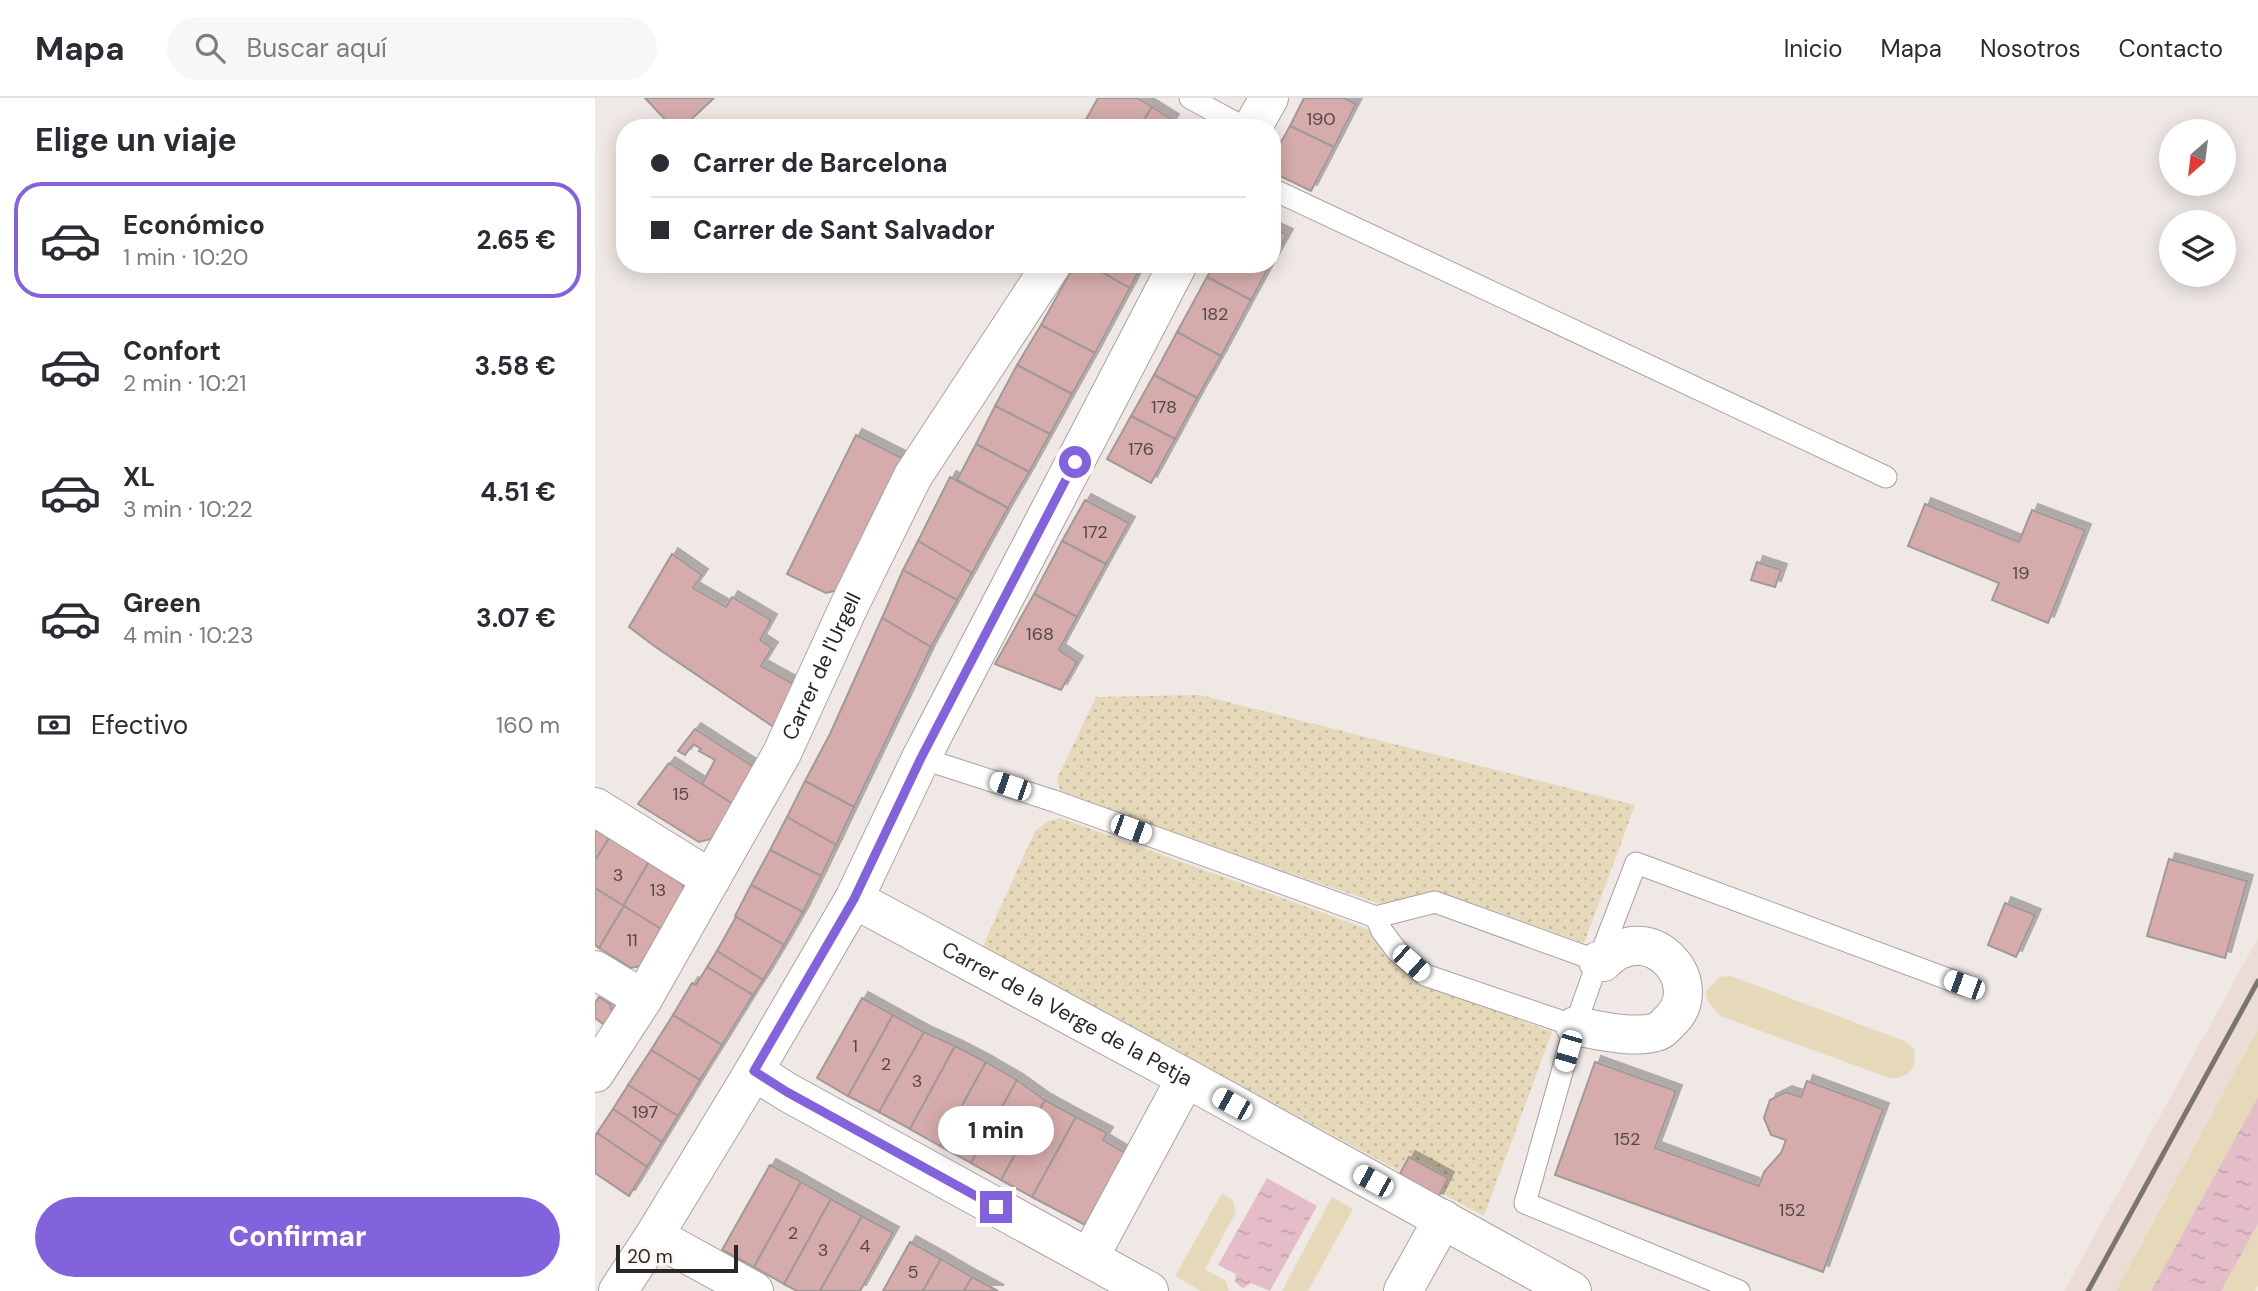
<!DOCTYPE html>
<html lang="es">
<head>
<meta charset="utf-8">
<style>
	:root { --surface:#fff; --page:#f7f7f7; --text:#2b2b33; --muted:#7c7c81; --line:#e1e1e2; --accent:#8362dd }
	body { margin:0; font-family:"DM Sans",sans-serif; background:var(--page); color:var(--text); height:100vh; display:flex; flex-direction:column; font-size:26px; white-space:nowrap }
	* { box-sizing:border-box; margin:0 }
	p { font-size:23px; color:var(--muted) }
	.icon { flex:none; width:38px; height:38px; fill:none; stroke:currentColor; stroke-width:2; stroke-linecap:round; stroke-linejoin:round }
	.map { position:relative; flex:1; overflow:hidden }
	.side { display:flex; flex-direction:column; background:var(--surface); width:595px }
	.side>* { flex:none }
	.banner { position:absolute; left:21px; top:21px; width:665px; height:154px; border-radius:28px; box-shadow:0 4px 18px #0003; display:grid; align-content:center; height:154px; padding:0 35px; background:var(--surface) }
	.needle { width:46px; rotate:208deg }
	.fabs { position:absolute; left:1564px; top:21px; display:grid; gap:14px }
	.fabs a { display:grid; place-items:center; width:77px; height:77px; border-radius:50%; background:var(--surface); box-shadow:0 4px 18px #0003; font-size:35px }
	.scale { position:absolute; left:21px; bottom:18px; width:122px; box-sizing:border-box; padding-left:7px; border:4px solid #292625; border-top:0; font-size:19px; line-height:24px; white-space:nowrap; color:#292625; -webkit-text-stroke:5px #fdf5f2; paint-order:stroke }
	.end { position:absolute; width:32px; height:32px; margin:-16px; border:9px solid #8362dd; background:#fff; box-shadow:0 0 0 4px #fff }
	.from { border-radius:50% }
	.bubble { position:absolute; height:49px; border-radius:24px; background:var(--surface); box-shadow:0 4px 18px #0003; font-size:23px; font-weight:700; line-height:49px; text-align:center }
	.car { position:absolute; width:21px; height:42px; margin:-21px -10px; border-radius:9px; box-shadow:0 0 5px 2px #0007; background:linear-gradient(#fff 24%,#345 0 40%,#fff 0 76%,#345 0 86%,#fff 0) }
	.banner b { display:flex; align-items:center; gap:24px; height:66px; font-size:26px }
	.banner b+b { border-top:2px solid var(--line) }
	.banner i { width:18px; height:18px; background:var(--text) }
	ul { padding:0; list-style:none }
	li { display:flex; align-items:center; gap:21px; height:116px; margin:0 14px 10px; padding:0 21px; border:4px solid transparent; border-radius:28px }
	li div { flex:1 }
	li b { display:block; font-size:26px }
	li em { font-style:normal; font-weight:700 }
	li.on { border-color:var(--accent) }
	li>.icon { width:63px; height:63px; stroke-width:1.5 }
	h2 { padding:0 35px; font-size:32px; line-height:84px }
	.pay { display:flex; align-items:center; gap:18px; height:77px; padding:0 35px; font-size:26px }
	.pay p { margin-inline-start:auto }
	.primary-button { display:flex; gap:14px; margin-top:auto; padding:14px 35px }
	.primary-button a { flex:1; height:80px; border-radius:42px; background:var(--accent); color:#fff; font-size:28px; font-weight:700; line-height:80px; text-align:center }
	header { display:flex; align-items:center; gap:42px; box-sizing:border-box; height:98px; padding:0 35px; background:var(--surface); border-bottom:2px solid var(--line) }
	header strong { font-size:33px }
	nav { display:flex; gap:38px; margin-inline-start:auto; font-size:24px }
	.search { width:490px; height:63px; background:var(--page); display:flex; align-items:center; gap:18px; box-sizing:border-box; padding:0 24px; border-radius:38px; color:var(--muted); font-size:26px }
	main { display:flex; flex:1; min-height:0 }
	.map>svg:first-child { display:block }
</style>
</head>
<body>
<header>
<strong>Mapa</strong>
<div class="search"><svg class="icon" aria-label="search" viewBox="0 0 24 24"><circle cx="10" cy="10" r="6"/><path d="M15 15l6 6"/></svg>Buscar aquí</div>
<nav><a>Inicio</a><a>Mapa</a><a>Nosotros</a><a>Contacto</a></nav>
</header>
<main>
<section class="side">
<h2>Elige un viaje</h2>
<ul>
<li class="on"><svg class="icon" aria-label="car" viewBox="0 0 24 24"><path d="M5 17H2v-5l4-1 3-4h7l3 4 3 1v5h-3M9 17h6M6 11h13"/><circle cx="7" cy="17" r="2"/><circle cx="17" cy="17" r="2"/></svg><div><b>Económico</b><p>1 min · 10:20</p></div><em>2.65 €</em></li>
<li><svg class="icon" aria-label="car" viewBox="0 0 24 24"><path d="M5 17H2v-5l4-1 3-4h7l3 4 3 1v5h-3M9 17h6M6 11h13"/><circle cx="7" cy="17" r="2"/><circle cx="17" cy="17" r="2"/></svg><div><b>Confort</b><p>2 min · 10:21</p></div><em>3.58 €</em></li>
<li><svg class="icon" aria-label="car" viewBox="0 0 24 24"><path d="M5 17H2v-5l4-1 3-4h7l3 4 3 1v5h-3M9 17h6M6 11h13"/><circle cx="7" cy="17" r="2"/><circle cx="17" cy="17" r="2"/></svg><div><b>XL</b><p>3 min · 10:22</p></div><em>4.51 €</em></li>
<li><svg class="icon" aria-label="car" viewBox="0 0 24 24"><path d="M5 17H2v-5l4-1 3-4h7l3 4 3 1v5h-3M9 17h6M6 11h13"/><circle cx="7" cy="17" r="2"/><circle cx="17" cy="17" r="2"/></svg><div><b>Green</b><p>4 min · 10:23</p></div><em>3.07 €</em></li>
</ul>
<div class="pay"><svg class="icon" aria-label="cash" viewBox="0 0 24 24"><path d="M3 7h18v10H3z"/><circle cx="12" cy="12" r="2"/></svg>Efectivo<p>160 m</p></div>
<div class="primary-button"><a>Confirmar</a></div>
</section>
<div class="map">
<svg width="1663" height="1193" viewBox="0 0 1663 1193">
	<defs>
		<pattern id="park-dots" width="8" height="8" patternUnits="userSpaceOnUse" patternTransform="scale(1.75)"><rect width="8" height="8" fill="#e6d9ba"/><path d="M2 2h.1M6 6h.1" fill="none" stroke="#c5baa0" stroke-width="1.8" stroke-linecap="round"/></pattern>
		<pattern id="water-ripples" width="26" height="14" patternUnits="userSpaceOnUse" patternTransform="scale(1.75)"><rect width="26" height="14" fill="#e4bdc9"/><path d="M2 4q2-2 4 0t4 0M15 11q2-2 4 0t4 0" fill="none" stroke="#c4a2ac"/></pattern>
		<filter id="shadow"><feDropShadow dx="6" dy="-6" stdDeviation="0" flood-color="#0004"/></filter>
	</defs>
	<rect width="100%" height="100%" fill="#efe8e5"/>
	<path fill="#ecdcd6" d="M1663,840V931L1521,1193H1469Z"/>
	<g fill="#e6d9ba">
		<path d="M1136,878L1309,943L1319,951C1321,971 1318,977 1297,981L1125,918L1113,904L1111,894L1124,879Z"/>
		<path d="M1663,931V999L1556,1193H1521Z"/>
		<path d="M627,1095L638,1102L641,1114L610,1171L631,1183L634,1193H606L580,1178Z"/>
		<path d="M737,1099L758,1111L713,1193H687Z"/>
		<path d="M1663,1126V1187L1660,1193H1626Z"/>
	</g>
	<g fill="url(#park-dots)">
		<path d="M605,597L1040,707L989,845L859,799L839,798L803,808L785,806L466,696L462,681L501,599Z"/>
		<path d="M465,720L775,832L836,889L957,934L889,1118L846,1095L853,1080L814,1060L806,1074L388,848L440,733L453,723Z"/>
	</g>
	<g fill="url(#water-ripples)">
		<path d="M1663,999V1126L1626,1193H1556Z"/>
		<path d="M672,1080L722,1108L675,1193L656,1185L649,1190L646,1189L640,1184L641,1176L623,1167Z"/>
	</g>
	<g fill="#d5acab" stroke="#a19998" stroke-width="2" filter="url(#shadow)">
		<path d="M50,0H119L87,30H78Z"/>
		<path d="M503,0H542L557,9L544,30H496L489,25Z"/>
		<path d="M709,0H749L761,6L739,49L695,28Z"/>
		<path d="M557,9L578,22L573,30H544Z"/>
		<path d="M695,28L739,49L716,93L677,74V60Z"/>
		<path d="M677,130L692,137L677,164Z"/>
		<path d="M480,166H493L535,190L500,255L446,227Z"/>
		<path d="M493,166H547L535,190Z"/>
		<path d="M619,166H668L674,169L656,202L612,179Z"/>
		<path d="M612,179L656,202L626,258L582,234Z"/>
		<path d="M446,227L500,255L477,296L422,267Z"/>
		<path d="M582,234L626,258L602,300L559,277Z"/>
		<path d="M422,267L477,296L455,336L400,308Z"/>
		<path d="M559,277L602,300L580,341L536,318Z"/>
		<path d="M400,308L455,336L434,374L381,346Z"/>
		<path d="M536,318L580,341L556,385L512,361Z"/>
		<path d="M261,337L317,365L256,489L231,495L192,476Z"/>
		<path d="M381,346L434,374L413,410L362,382Z"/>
		<path d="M355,379L413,410L377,475L323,443Z"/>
		<path d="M490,402L534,425L511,466L467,443Z"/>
		<path d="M1330,406L1424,444L1437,412L1490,432L1453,525L1397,502L1404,485L1313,448Z"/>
		<path d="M323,443L377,475L362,502L308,472Z"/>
		<path d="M467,443L511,466L482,519L439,496Z"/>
		<path d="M77,456L107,477L98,490L131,509L137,499L176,522L165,542L177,550L166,568L213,594L189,636L62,550L34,529Z"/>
		<path d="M1162,464L1186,472L1180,489L1156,482Z"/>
		<path d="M308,472L362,502L336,549L287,520Z"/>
		<path d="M439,496L482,519L464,552L482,564L466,592L400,566Z"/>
		<path d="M287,520L336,549L259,709L210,683L235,636Z"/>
		<path d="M100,631L162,671L141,708L107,686L120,662L104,653L106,651L98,646L90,657L83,653Z"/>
		<path d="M74,665L141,708L124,739L104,744L43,706Z"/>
		<path d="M210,683L259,709L241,747L192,719Z"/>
		<path d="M192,719L241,747L226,778L175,752Z"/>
		<path d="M0,731L15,739L0,762Z"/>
		<path d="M15,739L54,764L28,808L0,790V762Z"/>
		<path d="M175,752L226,778L208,814L156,787Z"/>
		<path d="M1574,761L1652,783L1630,860L1552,838Z"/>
		<path d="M54,764L87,786L92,799L71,834L28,808Z"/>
		<path d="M156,787L208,814L189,847L140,818Z"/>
		<path d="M0,790L29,808L4,850L0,847Z"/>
		<path d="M1410,805L1440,817L1421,859L1393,847Z"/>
		<path d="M29,808L71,834L50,867L36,870L4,850Z"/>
		<path d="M141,819L189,847L168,882L122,853Z"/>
		<path d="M122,853L168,882L158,897L112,869Z"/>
		<path d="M112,869L158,897L127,947L78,917L97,885L101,887Z"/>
		<path d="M4,899L15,906L18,918L11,928L0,920V905Z"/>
		<path d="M267,900L298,917L253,998L222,980Z"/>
		<path d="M78,917L127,947L105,982L56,952Z"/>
		<path d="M298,917L329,934L284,1014L253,998Z"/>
		<path d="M329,934L360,948L315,1031L284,1014Z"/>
		<path d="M360,948L391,964L345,1048L315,1031Z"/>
		<path d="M56,952L105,982L83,1018L33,987Z"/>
		<path d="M391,964L422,982L376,1065L345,1048Z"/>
		<path d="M1000,964L1081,993L1060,1050L1164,1088L1169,1074L1186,1055L1191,1042L1176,1037L1169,1020L1175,1002L1191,994L1206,999L1212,983L1288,1011L1228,1174L960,1077Z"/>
		<path d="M422,982L450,1002L406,1082L376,1065Z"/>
		<path d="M33,987L83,1018L67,1044L18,1011Z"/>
		<path d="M450,1002L481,1019L437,1099L406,1082Z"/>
		<path d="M18,1011L67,1044L52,1069L2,1035Z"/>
		<path d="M481,1019L512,1035L508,1042L530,1055L490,1127L437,1099Z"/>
		<path d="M2,1035L52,1069L34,1098L0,1075V1038Z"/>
		<path d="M814,1059L853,1080L842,1102L802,1081Z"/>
		<path d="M175,1067L206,1084L159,1169L127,1152Z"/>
		<path d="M206,1084L236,1101L189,1186L159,1169Z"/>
		<path d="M236,1101L267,1118L225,1193H202L189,1186Z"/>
		<path d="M267,1118L298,1135L265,1193H225Z"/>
		<path d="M315,1144L346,1161L328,1193H288Z"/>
		<path d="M346,1161L377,1179L369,1193H328Z"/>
		<path d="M377,1179L403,1193H369Z"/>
	</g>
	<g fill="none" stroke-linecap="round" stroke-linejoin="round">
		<g stroke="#aaa2a0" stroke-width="23">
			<g id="service">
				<path d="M595,0L650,30"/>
				<path d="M677,91L1291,379"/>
				<path d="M326,660L459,703L781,819L787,833L802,853L830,877L980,928L1003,863L840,804L781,819"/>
				<path d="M1004,861L1041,765L1369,887"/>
				<path d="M980,928L930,1105L1144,1193"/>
			</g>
		</g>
		<g stroke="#aaa2a0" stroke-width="40">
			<g id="minor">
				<path d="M657,30L674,0"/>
				<path d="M0,709L116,781"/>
				<path id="s1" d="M259,801L591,980L977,1193"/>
				<path d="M0,872L48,901"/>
				<path d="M980,928C1002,932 1039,941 1061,934C1066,933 1070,928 1074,924C1116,886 1054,816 1008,864L1003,863"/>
				<path d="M159,973L192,994L554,1193"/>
				<path id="s2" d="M0,975L48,901L187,655L255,506L318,378L457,166"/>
				<path d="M59,1138L159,1193"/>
				<path d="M494,1160L591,980"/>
				<path d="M23,1193L59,1138L159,973L259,801L326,660L583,166"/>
				<path d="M808,1193L848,1121"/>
			</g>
		</g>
		<use href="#service" stroke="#fff" stroke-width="21"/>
		<use href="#minor" stroke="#fff" stroke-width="38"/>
		<path stroke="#797573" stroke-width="5" d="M1493,1193L1663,883"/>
	</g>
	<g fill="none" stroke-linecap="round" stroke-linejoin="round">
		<path stroke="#8362dd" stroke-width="9" d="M401,1109L192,994L159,973L259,801L326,660L480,364"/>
	</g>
	<g text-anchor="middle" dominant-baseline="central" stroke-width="5" stroke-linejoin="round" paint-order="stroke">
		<g font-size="18" fill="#544846">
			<text x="726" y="21">190</text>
			<text x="620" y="216">182</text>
			<text x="569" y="309">178</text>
			<text x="546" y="351">176</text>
			<text x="500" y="434">172</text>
			<text x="1426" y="475">19</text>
			<text x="445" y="536">168</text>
			<text x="86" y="696">15</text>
			<text x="23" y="777">3</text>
			<text x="63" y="792">13</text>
			<text x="37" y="842">11</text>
			<text x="260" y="948">1</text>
			<text x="291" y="966">2</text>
			<text x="322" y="983">3</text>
			<text x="50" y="1014">197</text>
			<text x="1032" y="1041">152</text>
			<text x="1197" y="1112">152</text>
			<text x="198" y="1135">2</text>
			<text x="270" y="1148">4</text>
			<text x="228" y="1152">3</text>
			<text x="318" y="1174">5</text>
		</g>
		<g font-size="21" fill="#292625" stroke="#fdf5f2">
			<text stroke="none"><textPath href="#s2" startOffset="466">Carrer de l'Urgell</textPath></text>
			<text stroke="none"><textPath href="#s1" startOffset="242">Carrer de la Verge de la Petja</textPath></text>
		</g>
	</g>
</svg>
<div class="fabs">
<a><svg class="needle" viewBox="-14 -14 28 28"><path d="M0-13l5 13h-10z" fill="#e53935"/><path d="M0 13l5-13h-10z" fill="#7c7c81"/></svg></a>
<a><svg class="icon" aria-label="layers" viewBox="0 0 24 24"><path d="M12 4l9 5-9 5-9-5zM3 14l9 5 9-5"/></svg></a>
</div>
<div class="scale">20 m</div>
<i class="end from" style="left:480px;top:364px"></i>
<i class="end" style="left:401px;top:1109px"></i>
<div class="bubble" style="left:343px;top:1008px;width:116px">1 min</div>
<i class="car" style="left:415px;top:688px;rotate:289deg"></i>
<i class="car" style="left:536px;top:731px;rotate:110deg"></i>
<i class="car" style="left:816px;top:865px;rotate:132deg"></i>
<i class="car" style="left:1369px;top:887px;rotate:290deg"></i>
<i class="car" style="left:973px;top:953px;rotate:196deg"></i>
<i class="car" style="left:637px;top:1006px;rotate:299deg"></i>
<i class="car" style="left:778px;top:1083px;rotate:299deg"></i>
<div class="banner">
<b><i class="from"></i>Carrer de Barcelona</b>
<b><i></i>Carrer de Sant Salvador</b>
</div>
</div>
</main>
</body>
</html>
